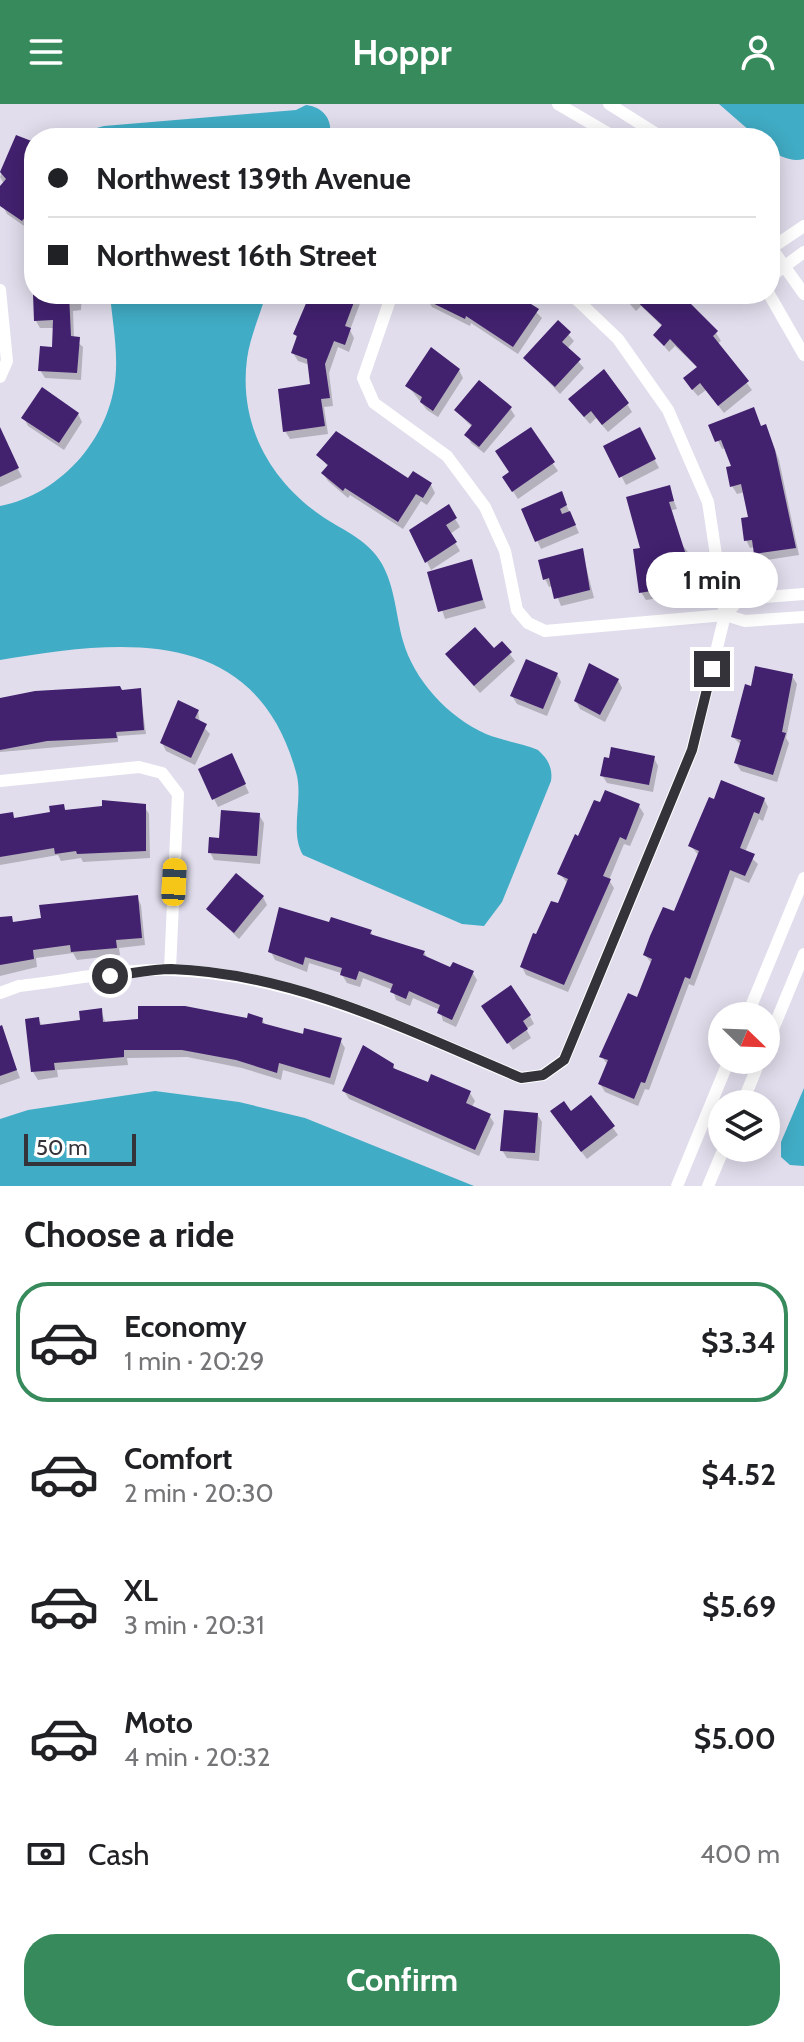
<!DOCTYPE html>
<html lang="en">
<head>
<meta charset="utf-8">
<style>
	:root { --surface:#fff; --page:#f2f2f2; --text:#202124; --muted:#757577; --line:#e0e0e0; --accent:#378a5b }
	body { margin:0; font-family:Cabin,sans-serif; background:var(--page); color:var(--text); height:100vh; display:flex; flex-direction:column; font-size:30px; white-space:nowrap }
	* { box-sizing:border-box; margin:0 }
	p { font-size:26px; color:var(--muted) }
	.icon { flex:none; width:44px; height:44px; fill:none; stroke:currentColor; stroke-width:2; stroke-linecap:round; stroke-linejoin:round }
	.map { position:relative; height:1082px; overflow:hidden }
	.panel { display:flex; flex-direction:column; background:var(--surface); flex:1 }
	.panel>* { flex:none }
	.top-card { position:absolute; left:24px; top:24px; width:756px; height:176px; border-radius:32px; box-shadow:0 4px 20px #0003; display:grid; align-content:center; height:176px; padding:0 24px; background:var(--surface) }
	.needle { width:52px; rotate:113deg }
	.fabs { position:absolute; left:708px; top:898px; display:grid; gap:16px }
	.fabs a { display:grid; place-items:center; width:72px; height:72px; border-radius:50%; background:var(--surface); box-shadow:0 4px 20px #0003; font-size:40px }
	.scale { position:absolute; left:24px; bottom:20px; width:112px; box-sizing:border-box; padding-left:8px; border:4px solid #343339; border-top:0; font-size:22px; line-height:28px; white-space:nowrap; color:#343339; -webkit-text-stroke:6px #fff; paint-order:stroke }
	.end { position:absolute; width:36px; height:36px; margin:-18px; border:10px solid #343339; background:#fff; box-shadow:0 0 0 4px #fff }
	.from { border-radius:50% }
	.bubble { position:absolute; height:56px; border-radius:28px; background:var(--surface); box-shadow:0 4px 20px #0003; font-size:26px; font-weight:700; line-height:56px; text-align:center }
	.car { position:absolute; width:24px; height:48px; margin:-24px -12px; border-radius:10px; box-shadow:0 0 6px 2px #0007; background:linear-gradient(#f5c518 24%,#345 0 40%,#f5c518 0 76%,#345 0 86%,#f5c518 0) }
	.top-card b { display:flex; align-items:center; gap:28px; height:76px; font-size:30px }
	.top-card b+b { border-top:2px solid var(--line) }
	.top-card i { width:20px; height:20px; background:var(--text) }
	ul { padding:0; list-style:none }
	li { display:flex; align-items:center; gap:24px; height:120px; margin:0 16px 12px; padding:0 8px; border:4px solid transparent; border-radius:32px }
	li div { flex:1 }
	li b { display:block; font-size:30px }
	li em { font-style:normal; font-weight:700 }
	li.active { border-color:var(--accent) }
	li>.icon { width:72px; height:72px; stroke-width:1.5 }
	h2 { padding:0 24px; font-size:36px; line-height:96px }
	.pay { display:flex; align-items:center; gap:20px; height:88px; padding:0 24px; font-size:30px }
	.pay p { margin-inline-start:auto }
	.cta { display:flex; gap:16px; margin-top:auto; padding:16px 24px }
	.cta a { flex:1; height:92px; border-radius:32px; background:var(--accent); color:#fff; font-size:32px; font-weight:700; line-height:92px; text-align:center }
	header { display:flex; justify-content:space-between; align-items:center; height:104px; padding:0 24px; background:var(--accent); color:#fff; font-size:36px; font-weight:700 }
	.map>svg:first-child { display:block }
</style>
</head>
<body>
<header><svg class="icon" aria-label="menu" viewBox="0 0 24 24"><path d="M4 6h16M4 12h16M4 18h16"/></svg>Hoppr<svg class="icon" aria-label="person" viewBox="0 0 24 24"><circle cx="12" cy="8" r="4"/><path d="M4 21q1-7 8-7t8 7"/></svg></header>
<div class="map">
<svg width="804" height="1082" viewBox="0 0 804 1082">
	<rect width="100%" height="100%" fill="#e1ddec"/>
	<g fill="#41acc5">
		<path d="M719,0H804V55C792,58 779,53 770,45V34H758Z"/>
		<path d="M306,1C324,3 334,17 329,34H85L93,25L104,22L296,6Z"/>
		<path d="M110,190H266C260,211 250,233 247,255C239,316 266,371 316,408C338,425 367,433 382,460C395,483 396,512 403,537C414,576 448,613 486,630C503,637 522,639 538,646C548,655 553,664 551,677L502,798L484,822L462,820L303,751C289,727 304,695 296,668C255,519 120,536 0,556V402C63,390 114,330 116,265C117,240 112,214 110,190Z"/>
		<path d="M804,984V1062L790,1061L781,1053V1038Z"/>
		<path d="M155,987L239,998L305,1014L474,1082H0V1015L28,1006Z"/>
	</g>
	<g fill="#0003">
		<path d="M17,33L34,41L31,69L34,115L27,124L7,110L0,97V85L4,80L0,73Z"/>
		<path d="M34,128V151H33L28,129Z"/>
		<path d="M36,190H82L81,206L73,207L74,235L83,243L81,276L45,274L40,266L54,245L55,224H40L36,217Z"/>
		<path d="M311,190H369L365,199L361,197L350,226L354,234L349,248L338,243L329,269L333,302L324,303L328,330L290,335L285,327L313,282L310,261L298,257L293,249L298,236L295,230Z"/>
		<path d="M430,190H518L542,214L518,250L471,219L470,222L432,203L427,195Z"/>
		<path d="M621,190H682L716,229L721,237L717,240L752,286L724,309L706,286L698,292L690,283L698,264L675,242L669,248L655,231L663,223L641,202L636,207Z"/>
		<path d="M558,219L574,237L567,245L584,264L560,290L526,254Z"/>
		<path d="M459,266L463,274L438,313L427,306L408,282Z"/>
		<path d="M627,300L632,308L608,328L596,314L590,320L575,303Z"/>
		<path d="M510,304L515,312L484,349L471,339L467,331L473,324L456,307Z"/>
		<path d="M78,310L82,318L64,346L28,322L24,314Z"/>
		<path d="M711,322L761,324L769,330L779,356L799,451L761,457L755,443L750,444L746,436L750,415L745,388L737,390L732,382L734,364L726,344L722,345Z"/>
		<path d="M530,326L558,367L518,395L509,381L511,369Z"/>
		<path d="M639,326L659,364L626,381L606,343Z"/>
		<path d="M0,331L22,373L0,383Z"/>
		<path d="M319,351L431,381L435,389L427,401L421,397L403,425L350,391L348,394L328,377L323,369L328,363Z"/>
		<path d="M669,384L677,405L672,406L681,440L688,448L690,462L682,463L686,490L646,496L641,488L642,446Z"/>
		<path d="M565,398L579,429L541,445L523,406Z"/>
		<path d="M448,403L460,423L450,430L460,447L431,466L412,427Z"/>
		<path d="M582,447L594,494L561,502L553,482L549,483L545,475Z"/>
		<path d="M471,458L486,504L445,515L430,469Z"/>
		<path d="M502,540L515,557L480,589L453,558L494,547Z"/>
		<path d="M557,570L561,578L547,612L517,600L512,592Z"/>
		<path d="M792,572L797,580L786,634L789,639L777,678L741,667L736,659L742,642L733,633L752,584Z"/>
		<path d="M618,576L622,584L605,618L580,605L576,597Z"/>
		<path d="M140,586L146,630L118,632V638L0,648V596Z"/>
		<path d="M198,607L200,619L210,630L195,661L166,647L162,639Z"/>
		<path d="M654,654L658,662L653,688L607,679L602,671Z"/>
		<path d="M235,660L249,689L218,703L200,666Z"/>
		<path d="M764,695L768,703L763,717L759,715L745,748L758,760L749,779L735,773L694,882L689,880L649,986L645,985L638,1002L605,988L600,980L608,961L601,952L638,896L652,860L645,851L675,810L699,752L691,742Z"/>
		<path d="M63,702L67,708L144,702L149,710L150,754L83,758L81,754L61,757L58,751L0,761V713L12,710L15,716L52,709Z"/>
		<path d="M639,702L644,710L630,742L624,740L609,776L614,784L568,888L526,871L522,863L559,802L568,780L560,770L580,735Z"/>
		<path d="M259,711L264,719L260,760L214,756L210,748L220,736Z"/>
		<path d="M137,793L141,801L145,841L119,844L120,851L77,856L73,849L36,854L37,863L0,872V815L14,820Z"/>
		<path d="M263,793L267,801L239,835L208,805Z"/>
		<path d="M330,821L370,827L374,833L424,848L428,855L451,866L472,868L477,876L456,923L443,917L440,906L413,894L410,902L396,896L393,886L363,874L360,883L347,879L341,869L309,859L307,868L275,856L271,848Z"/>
		<path d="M101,907L106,920L262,915L266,923L340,936L345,944L334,981L283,966L281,976L242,964L187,953L127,954L128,961L57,966L58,973L38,976L33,968L38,915L43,923L82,918Z"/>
		<path d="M488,910L530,912L534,920L526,925L531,934L513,946Z"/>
		<path d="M4,932L20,974L0,981V933Z"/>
		<path d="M393,961L396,967L429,981L470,989L475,997L471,1004L489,1011L494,1019L479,1052L349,995L344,987Z"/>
		<path d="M591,994L618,1031L587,1055L557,1016Z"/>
		<path d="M537,1010L542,1018L539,1057L507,1054L502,1046Z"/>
	</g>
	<g fill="#42216f">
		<path d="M16,31L34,38L27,62L34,68V102L22,117L0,102V82L6,75L0,68Z"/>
		<path d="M33,190H69L71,232L80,233L77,269L38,267L40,242L52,243L53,216L34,217Z"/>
		<path d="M310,190H357L345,222L351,224L345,241L334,237L325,260L330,294L321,295L325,322L283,328L278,285L310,280L307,255L291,249L297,232L293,230Z"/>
		<path d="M414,190H526L523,195L539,205L513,243L466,212L465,215Z"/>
		<path d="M629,190H681L718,227L713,232L749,277L718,302L700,279L692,286L683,274L697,263L670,235L664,242L653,231L662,221Z"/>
		<path d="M558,216L571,228L562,238L581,255L555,283L523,254Z"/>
		<path d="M431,243L460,265L433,307L420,298L422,293L405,282Z"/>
		<path d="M604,265L629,299L602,321L591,307L584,313L568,295Z"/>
		<path d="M479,276L512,303L479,343L464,331L472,321L454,306Z"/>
		<path d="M42,283L79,309L59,339L21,314Z"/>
		<path d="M754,303L761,322L766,320L775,346L796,444L754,450L752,436L744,437L741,414L748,413L741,380L730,383L726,363L731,362L721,336L715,338L708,321Z"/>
		<path d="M0,323L19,364L0,373Z"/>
		<path d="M531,323L555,358L512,388L502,373L509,368L495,347Z"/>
		<path d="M640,323L656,355L619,374L603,342Z"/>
		<path d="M336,327L408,374L413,367L432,379L423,394L416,390L398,418L345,384L343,387L321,369L328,361L316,351Z"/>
		<path d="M670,381L674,397L669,398L687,454L679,455L683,482L639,489L633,445L640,444L626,393Z"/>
		<path d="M562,387L567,401L560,405L562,410L570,407L576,421L535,438L521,405Z"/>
		<path d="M449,400L457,414L446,421L457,438L425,459L409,426Z"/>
		<path d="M583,444L590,486L554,495L549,474L543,476L538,456Z"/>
		<path d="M472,455L483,496L438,508L427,468Z"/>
		<path d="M475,523L494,544L502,537L512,548L474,582L445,550Z"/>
		<path d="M526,555L558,569L543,605L510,592Z"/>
		<path d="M589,559L619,575L600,611L574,597Z"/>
		<path d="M755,562L793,570L782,628L786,629L773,671L734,659L741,636L731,633L745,580L751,582Z"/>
		<path d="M120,582L122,586L141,584L144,626L116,628L117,634L47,637L0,646V594L35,587Z"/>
		<path d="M178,596L199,606L195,614L207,620L191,654L160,639Z"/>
		<path d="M611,643L655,652L649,681L600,672L604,653L609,654Z"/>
		<path d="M232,649L246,680L212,696L198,665Z"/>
		<path d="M721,676L765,694L759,710L754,708L740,744L755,750L745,772L730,766L690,875L685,873L645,979L641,978L634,995L598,980L608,956L599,953L628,889L637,893L652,855L643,851L650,832L663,803L674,807L699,747L688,742L709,693L714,695Z"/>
		<path d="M605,686L640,700L626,736L620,733L603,772L611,775L564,881L520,863L533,829L536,830L551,797L558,799L568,775L557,770L575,730L578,732L594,696L600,698Z"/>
		<path d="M102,696L146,700V747L77,750L76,747L55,750L54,744L0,753V710L13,708L14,714L50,708L49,702L64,700L65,706L102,702Z"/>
		<path d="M221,706L260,709L257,752L208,749L209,733L219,734Z"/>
		<path d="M236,769L264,792L234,829L206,805Z"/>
		<path d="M138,791L142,834L116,836L117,844L71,848L70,841L33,846L34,855L0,861V813L12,812L13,818L41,814L39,801Z"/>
		<path d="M279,803L329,818L331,813L372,826L370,830L425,847L423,851L450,863L453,858L474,867L452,916L437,909L440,901L409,887L406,895L390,888L393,880L359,867L356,876L340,871L342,864L305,853L303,861L268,848Z"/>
		<path d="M511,881L531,911L523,917L528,925L507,940L481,902Z"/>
		<path d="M138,902H185L247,914L248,909L263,914L262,919L303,930L304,924L342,934L330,974L279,959L277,969L236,956L182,946H124V953L54,959L55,966L31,968L25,915L39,913L40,921L80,916L79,907L102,904L103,918L138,915Z"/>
		<path d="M2,921L17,966L0,972V922Z"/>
		<path d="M363,941L394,960L393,964L428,978L431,970L471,987L466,999L491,1010L475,1046L342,987Z"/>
		<path d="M591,991L615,1022L581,1048L550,1007L564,997L571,1007Z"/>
		<path d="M504,1006L538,1009L535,1049L500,1047Z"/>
	</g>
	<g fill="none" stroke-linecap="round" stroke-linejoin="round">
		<g stroke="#fff" stroke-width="12">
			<path d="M558,0L616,34"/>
			<path d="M609,0L663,34"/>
			<path d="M770,142L804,190"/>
			<path d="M770,145L804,122"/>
			<path d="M770,173L804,148"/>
			<path d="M0,186L7,257L0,273"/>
			<path d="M392,190L363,274L374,299L447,352L485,403L505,447L517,506L528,519L545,527L725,511L745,517L804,513"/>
			<path d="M769,190L804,251"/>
			<path d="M725,511L740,495L804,490"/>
			<path d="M0,677L139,663L162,669L178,690L170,865"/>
			<path d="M0,889L19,882C65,877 126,864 171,866C295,870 409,927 521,974L543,971L564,956L692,646L725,511L708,398L668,306L618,235L571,190"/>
			<path d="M747,912L804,774"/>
			<path d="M766,942L804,850"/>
			<path d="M742,1000L760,956"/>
			<path d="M677,1082L729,956"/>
			<path d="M708,1082L724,1044"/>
		</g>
	</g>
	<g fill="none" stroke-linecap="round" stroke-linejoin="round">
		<path stroke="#343339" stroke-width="10" d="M110,872C130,870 151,865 171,865C294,869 410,927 521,974L543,971L564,956L692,646L712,565"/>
	</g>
</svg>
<div class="fabs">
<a><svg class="needle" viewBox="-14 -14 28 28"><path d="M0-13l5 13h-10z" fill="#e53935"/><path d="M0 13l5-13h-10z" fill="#757577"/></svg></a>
<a><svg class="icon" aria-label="layers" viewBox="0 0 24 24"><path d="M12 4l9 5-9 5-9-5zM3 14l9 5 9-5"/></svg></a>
</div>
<div class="scale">50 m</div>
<i class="end from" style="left:110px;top:872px"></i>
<i class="end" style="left:712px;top:565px"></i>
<div class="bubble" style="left:646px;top:448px;width:132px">1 min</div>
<i class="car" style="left:174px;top:778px;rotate:3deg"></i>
<div class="top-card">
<b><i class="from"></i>Northwest 139th Avenue</b>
<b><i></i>Northwest 16th Street</b>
</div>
</div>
<section class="panel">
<h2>Choose a ride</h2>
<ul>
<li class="active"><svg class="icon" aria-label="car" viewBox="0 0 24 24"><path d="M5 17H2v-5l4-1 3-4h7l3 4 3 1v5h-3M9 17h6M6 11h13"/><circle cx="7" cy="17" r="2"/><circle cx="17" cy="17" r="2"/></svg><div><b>Economy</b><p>1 min · 20:29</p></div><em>$3.34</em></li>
<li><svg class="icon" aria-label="car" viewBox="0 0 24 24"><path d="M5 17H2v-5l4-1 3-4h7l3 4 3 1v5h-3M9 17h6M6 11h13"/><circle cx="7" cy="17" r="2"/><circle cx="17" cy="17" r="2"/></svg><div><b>Comfort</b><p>2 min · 20:30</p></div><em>$4.52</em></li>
<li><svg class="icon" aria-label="car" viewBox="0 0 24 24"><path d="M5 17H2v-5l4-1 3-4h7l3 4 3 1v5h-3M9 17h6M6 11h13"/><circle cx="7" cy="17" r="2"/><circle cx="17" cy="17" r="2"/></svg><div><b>XL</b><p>3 min · 20:31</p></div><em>$5.69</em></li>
<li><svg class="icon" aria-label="car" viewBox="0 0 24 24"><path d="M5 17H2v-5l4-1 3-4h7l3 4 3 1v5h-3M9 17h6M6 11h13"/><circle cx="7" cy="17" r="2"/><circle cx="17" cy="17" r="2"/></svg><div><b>Moto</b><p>4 min · 20:32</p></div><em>$5.00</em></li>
</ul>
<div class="pay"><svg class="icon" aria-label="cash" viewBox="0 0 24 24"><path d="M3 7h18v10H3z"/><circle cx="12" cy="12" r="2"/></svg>Cash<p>400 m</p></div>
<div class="cta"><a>Confirm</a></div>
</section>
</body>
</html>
